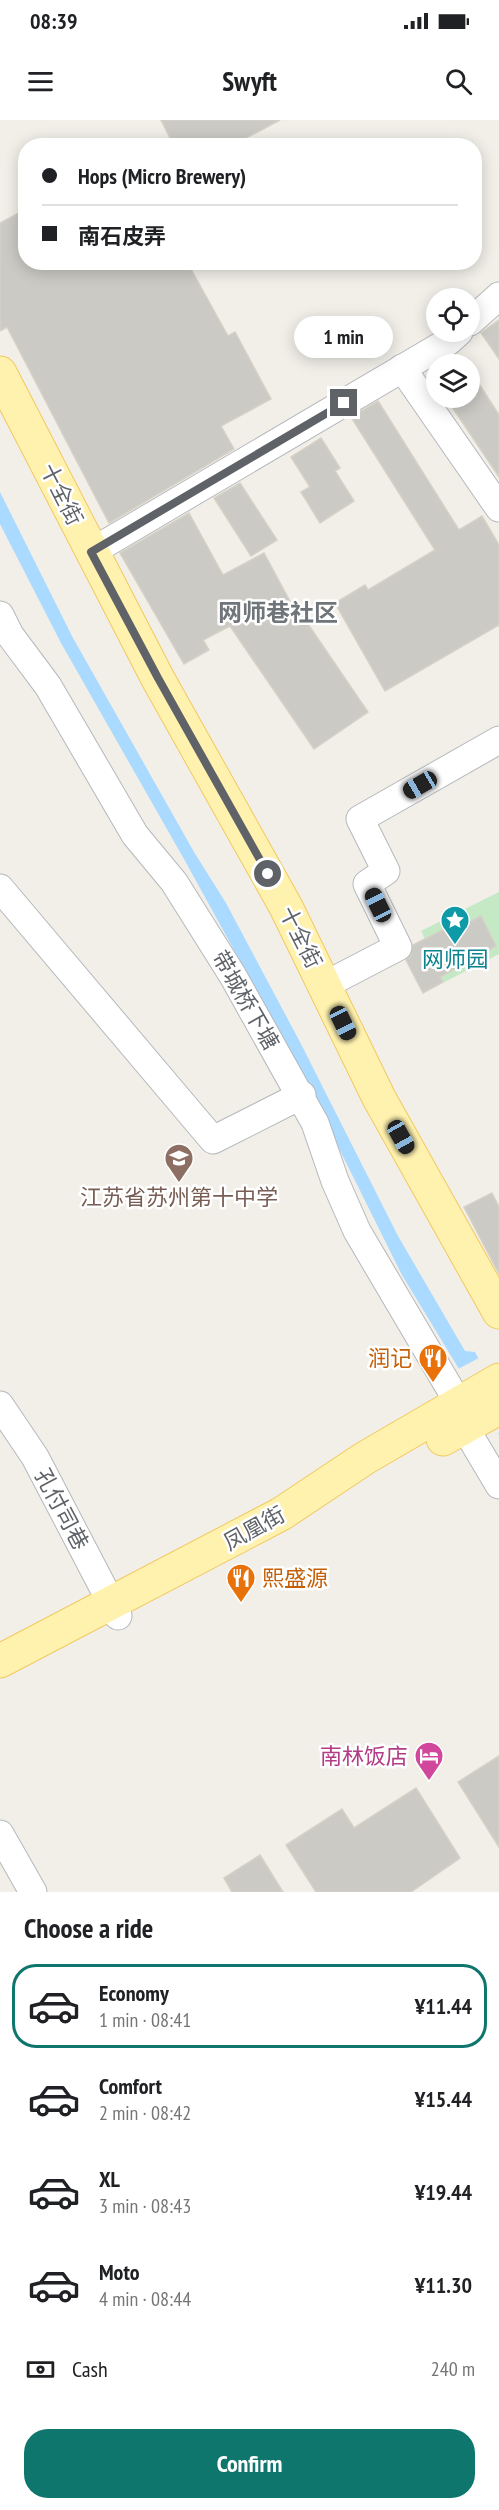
<!DOCTYPE html>
<html lang="en">
<head>
<meta charset="utf-8">
<style>
	:root { --surface:#fff; --page:#f2f2f2; --text:#202124; --muted:#757577; --line:#e0e0e0; --accent:#0f766e }
	body { margin:0; font-family:"PT Sans Narrow","Noto Sans SC",sans-serif; background:var(--page); color:var(--text); height:100vh; display:flex; flex-direction:column; font-size:22px; white-space:nowrap }
	* { box-sizing:border-box; margin:0 }
	p { font-size:20px; color:var(--muted) }
	.icon { flex:none; width:33px; height:33px; fill:none; stroke:currentColor; stroke-width:2; stroke-linecap:round; stroke-linejoin:round }
	.map { position:relative; height:1772px; overflow:hidden }
	.drawer { display:flex; flex-direction:column; background:var(--surface); flex:1 }
	.drawer>* { flex:none }
	.hud { position:absolute; left:18px; top:18px; width:464px; height:132px; border-radius:24px; box-shadow:0 3px 15px #0003; display:grid; align-content:center; height:132px; padding:0 24px; background:var(--surface) }
	.tools { position:absolute; left:426px; top:168px; display:grid; gap:12px }
	.tools a { display:grid; place-items:center; width:54px; height:54px; border-radius:50%; background:var(--surface); box-shadow:0 3px 15px #0003; font-size:30px }
	.end { position:absolute; width:27px; height:27px; margin:-14px; border:8px solid #5f6368; background:#fff; box-shadow:0 0 0 3px #fff }
	.from { border-radius:50% }
	.bubble { position:absolute; height:42px; border-radius:21px; background:var(--surface); box-shadow:0 3px 15px #0003; font-size:20px; font-weight:800; line-height:42px; text-align:center }
	.car { position:absolute; width:18px; height:36px; margin:-18px -9px; border-radius:8px; box-shadow:0 0 4px 2px #0007; background:linear-gradient(#222 24%,#8ab4d8 0 40%,#222 0 76%,#8ab4d8 0 86%,#222 0) }
	.hud b { display:flex; align-items:center; gap:21px; height:57px; font-size:22px }
	.hud b+b { border-top:2px solid var(--line) }
	.hud i { width:15px; height:15px; background:var(--text) }
	ul { padding:0; list-style:none }
	li { display:flex; align-items:center; gap:18px; height:84px; margin:0 12px 9px; padding:0 12px; border:3px solid transparent; border-radius:24px }
	li div { flex:1 }
	li b { display:block; font-size:22px }
	li em { font-style:normal; font-weight:800 }
	li.on { border-color:var(--accent) }
	li>.icon { width:54px; height:54px; stroke-width:1.5 }
	h2 { padding:0 24px; font-size:27px; line-height:72px }
	.pay { display:flex; align-items:center; gap:15px; height:66px; padding:0 24px; font-size:22px }
	.pay p { margin-inline-start:auto }
	.button { display:flex; gap:12px; margin-top:auto; padding:12px 24px }
	.button a { flex:1; height:69px; border-radius:24px; background:var(--accent); color:#fff; font-size:24px; font-weight:800; line-height:69px; text-align:center }
	.status { display:flex; justify-content:space-between; align-items:center; height:42px; padding:0 30px; background:var(--surface); direction:ltr }
	.status svg { height:16px; fill:currentColor }
	header { display:flex; justify-content:space-between; align-items:center; height:78px; padding:0 24px; background:var(--surface); font-size:27px; font-weight:800 }
	.map>svg:first-child { display:block }
</style>
</head>
<body>
<div class="status"><b>08:39</b><svg viewBox="0 0 49 12"><path d="M0 12V9h3v3zM5 12V6h3v6zM10 12V3h3v9zM15 12V0h3v12zM26 1h20v11H26zM47 4h2v5h-2z"/></svg></div>
<header><svg class="icon" aria-label="menu" viewBox="0 0 24 24"><path d="M4 6h16M4 12h16M4 18h16"/></svg>Swyft<svg class="icon" aria-label="search" viewBox="0 0 24 24"><circle cx="10" cy="10" r="6"/><path d="M15 15l6 6"/></svg></header>
<div class="map">
<svg width="499" height="1772" viewBox="0 0 499 1772">
	<rect width="100%" height="100%" fill="#f1efe8"/>
	<path fill="#c5e8c5" d="M499,772V834L423,873L402,831L425,819L421,811Z"/>
	<path fill="#aadaff" d="M0,372L73,518L194,732L226,783L301,924L398,1116L465,1231L475,1232L499,1277V1315L402,1155L301,952L184,739L61,523L0,404Z"/>
	<path fill="#f1efe8" d="M479,1238L499,1270V1313L495,1315L456,1250Z"/>
	<g fill="#cccac5" stroke="#d6d1c6" stroke-width="1.5">
		<path d="M161,0H280L231,26H174Z"/>
		<path d="M26,89V142H187L228,216L235,212L271,279L221,306L234,329L109,403L7,207L0,211V103Z"/>
		<path d="M499,200V239L481,213Z"/>
		<path d="M470,250L499,295V357L446,278H470Z"/>
		<path d="M378,281L459,410L482,396L499,425V505L385,571L335,483L365,465L368,470L435,430L351,297Z"/>
		<path d="M321,318L340,348L335,351L354,381L320,403L301,372L310,367L291,337Z"/>
		<path d="M240,363L277,420L251,436L214,378Z"/>
		<path d="M189,393L223,455L264,433L291,483L293,482L368,592L314,629L230,506L203,520L209,530L184,544L120,433Z"/>
		<path d="M481,796L496,826L440,857L443,862L423,873L406,840L411,835L413,825L464,799L466,804Z"/>
		<path d="M492,1073L499,1087V1154L464,1087Z"/>
		<path d="M499,1636V1727L458,1662Z"/>
		<path d="M416,1668L460,1738L411,1772H316L286,1725L342,1689L354,1708Z"/>
		<path d="M260,1735L283,1772H232L224,1758Z"/>
	</g>
	<g fill="none" stroke-linecap="round" stroke-linejoin="round">
		<g stroke="#b5b8bc" stroke-width="29">
			<g id="minor">
				<path d="M470,202L499,176"/>
				<path d="M402,248L499,388"/>
				<path d="M91,432L449,221L459,212"/>
				<path d="M0,495L10,515L48,566L135,715L174,762L233,856L315,1003L335,1061L357,1111L459,1284"/>
				<path d="M0,768L213,1020L302,975"/>
				<path d="M325,865L398,827L367,764L386,751L360,699L499,620"/>
				<path d="M0,1285L35,1337L118,1496"/>
				<path d="M464,1306L499,1365"/>
				<path d="M0,1714L33,1772"/>
			</g>
		</g>
		<g stroke="#f2c960" stroke-width="35">
			<g id="major">
				<path d="M0,253L158,559L286,787L379,978L499,1192"/>
				<path d="M443,1319L499,1288"/>
				<path d="M0,1541L281,1394L365,1338L499,1260"/>
			</g>
		</g>
		<use href="#minor" stroke="#fff" stroke-width="27"/>
		<use href="#major" stroke="#fff2af" stroke-width="33"/>
	</g>
	<g fill="none" stroke-linecap="round" stroke-linejoin="round">
		<path stroke="#5f6368" stroke-width="8" d="M268,754L158,558L91,432L344,283"/>
	</g>
	<defs>
		<g id="sight-pin" transform="scale(1.5)"><path d="M0 17L-7.5 6A9.5 9.5 0 1 1 7.5 6Z" fill="#0f9aa8" stroke="#fff"/><path d="M0-6L1.8-2.2L6-1.7L2.9 1.2L3.7 5.4L0 3.3L-3.7 5.4L-2.9 1.2L-6-1.7L-1.8-2.2Z" fill="#fff"/></g>
		<g id="school-pin" transform="scale(1.5)"><path d="M0 17L-7.5 6A9.5 9.5 0 1 1 7.5 6Z" fill="#8d6e63" stroke="#fff"/><path d="M0-5L7-2L0 1L-7-2ZM-4 1L0 2.5L4 1V4Q0 6-4 4Z" fill="#fff"/></g>
		<g id="restaurant-pin" transform="scale(1.5)"><path d="M0 17L-7.5 6A9.5 9.5 0 1 1 7.5 6Z" fill="#e8710a" stroke="#fff"/><path d="M-5-6h1v4h1v-4h1v4h1v-4h1v5L-1.5 .5V6h-2V.5L-5-1ZM5-6V6H3V1.5H1.5Q1.5-4 5-6Z" fill="#fff"/></g>
		<g id="hotel-pin" transform="scale(1.5)"><path d="M0 17L-7.5 6A9.5 9.5 0 1 1 7.5 6Z" fill="#d1479c" stroke="#fff"/><path d="M-6-4.5h1.5V1H6V5H4.5V3h-9V5H-6ZM-4 0a1.8 1.8 0 1 1 3.6 0ZM.5 0V-2.5h3Q6-2.5 6 0Z" fill="#fff"/></g>
	</defs>
	<g fill-rule="evenodd">
		<use href="#sight-pin" x="455" y="800"/>
		<use href="#school-pin" x="179" y="1038"/>
		<use href="#restaurant-pin" x="433" y="1238"/>
		<use href="#restaurant-pin" x="241" y="1458"/>
		<use href="#hotel-pin" x="429" y="1636"/>
	</g>
	<g text-anchor="middle" dominant-baseline="central" stroke-width="5" stroke-linejoin="round" paint-order="stroke">
		<g font-size="22" fill="#5f6368" stroke="#fff">
			<text transform="translate(62 374) rotate(63)">十全街</text>
			<text transform="translate(301 817) rotate(63)">十全街</text>
			<text transform="translate(246 880) rotate(60)">带城桥下塘</text>
			<text transform="translate(62 1389) rotate(62)">孔付司巷</text>
			<text transform="translate(254 1408) rotate(-29)">凤凰街</text>
		</g>
		<g font-size="22" fill="#0d838f" stroke="#fff">
			<text x="455" y="839">网师园</text>
		</g>
		<g font-size="22" fill="#785e54" stroke="#fff">
			<text x="179" y="1077">江苏省苏州第十中学</text>
		</g>
		<g font-size="22" fill="#c56008" stroke="#fff" text-anchor="end">
			<text x="412" y="1238">润记</text>
			<text x="262" y="1458" text-anchor="start">熙盛源</text>
		</g>
		<g font-size="22" fill="#b23c85" stroke="#fff" text-anchor="end">
			<text x="408" y="1636">南林饭店</text>
		</g>
		<g font-size="24" font-weight="bold" fill="#70757a" stroke="#fff">
			<text x="278" y="492">网师巷社区</text>
		</g>
	</g>
</svg>
<div class="tools">
<a><svg class="icon" aria-label="locate" viewBox="0 0 24 24"><circle cx="12" cy="12" r="6"/><path d="M12 2v4M12 18v4M2 12h4M18 12h4"/></svg></a>
<a><svg class="icon" aria-label="layers" viewBox="0 0 24 24"><path d="M12 4l9 5-9 5-9-5zM3 14l9 5 9-5"/></svg></a>
</div>
<i class="end from" style="left:268px;top:754px"></i>
<i class="end" style="left:344px;top:283px"></i>
<div class="bubble" style="left:294px;top:196px;width:99px">1 min</div>
<i class="car" style="left:420px;top:665px;rotate:240deg"></i>
<i class="car" style="left:378px;top:785px;rotate:334deg"></i>
<i class="car" style="left:343px;top:903px;rotate:154deg"></i>
<i class="car" style="left:401px;top:1017px;rotate:151deg"></i>
<div class="hud">
<b><i class="from"></i>Hops (Micro Brewery)</b>
<b><i></i>南石皮弄</b>
</div>
</div>
<section class="drawer">
<h2>Choose a ride</h2>
<ul>
<li class="on"><svg class="icon" aria-label="car" viewBox="0 0 24 24"><path d="M5 17H2v-5l4-1 3-4h7l3 4 3 1v5h-3M9 17h6M6 11h13"/><circle cx="7" cy="17" r="2"/><circle cx="17" cy="17" r="2"/></svg><div><b>Economy</b><p>1 min · 08:41</p></div><em>¥11.44</em></li>
<li><svg class="icon" aria-label="car" viewBox="0 0 24 24"><path d="M5 17H2v-5l4-1 3-4h7l3 4 3 1v5h-3M9 17h6M6 11h13"/><circle cx="7" cy="17" r="2"/><circle cx="17" cy="17" r="2"/></svg><div><b>Comfort</b><p>2 min · 08:42</p></div><em>¥15.44</em></li>
<li><svg class="icon" aria-label="car" viewBox="0 0 24 24"><path d="M5 17H2v-5l4-1 3-4h7l3 4 3 1v5h-3M9 17h6M6 11h13"/><circle cx="7" cy="17" r="2"/><circle cx="17" cy="17" r="2"/></svg><div><b>XL</b><p>3 min · 08:43</p></div><em>¥19.44</em></li>
<li><svg class="icon" aria-label="car" viewBox="0 0 24 24"><path d="M5 17H2v-5l4-1 3-4h7l3 4 3 1v5h-3M9 17h6M6 11h13"/><circle cx="7" cy="17" r="2"/><circle cx="17" cy="17" r="2"/></svg><div><b>Moto</b><p>4 min · 08:44</p></div><em>¥11.30</em></li>
</ul>
<div class="pay"><svg class="icon" aria-label="cash" viewBox="0 0 24 24"><path d="M3 7h18v10H3z"/><circle cx="12" cy="12" r="2"/></svg>Cash<p>240 m</p></div>
<div class="button"><a>Confirm</a></div>
</section>
</body>
</html>
